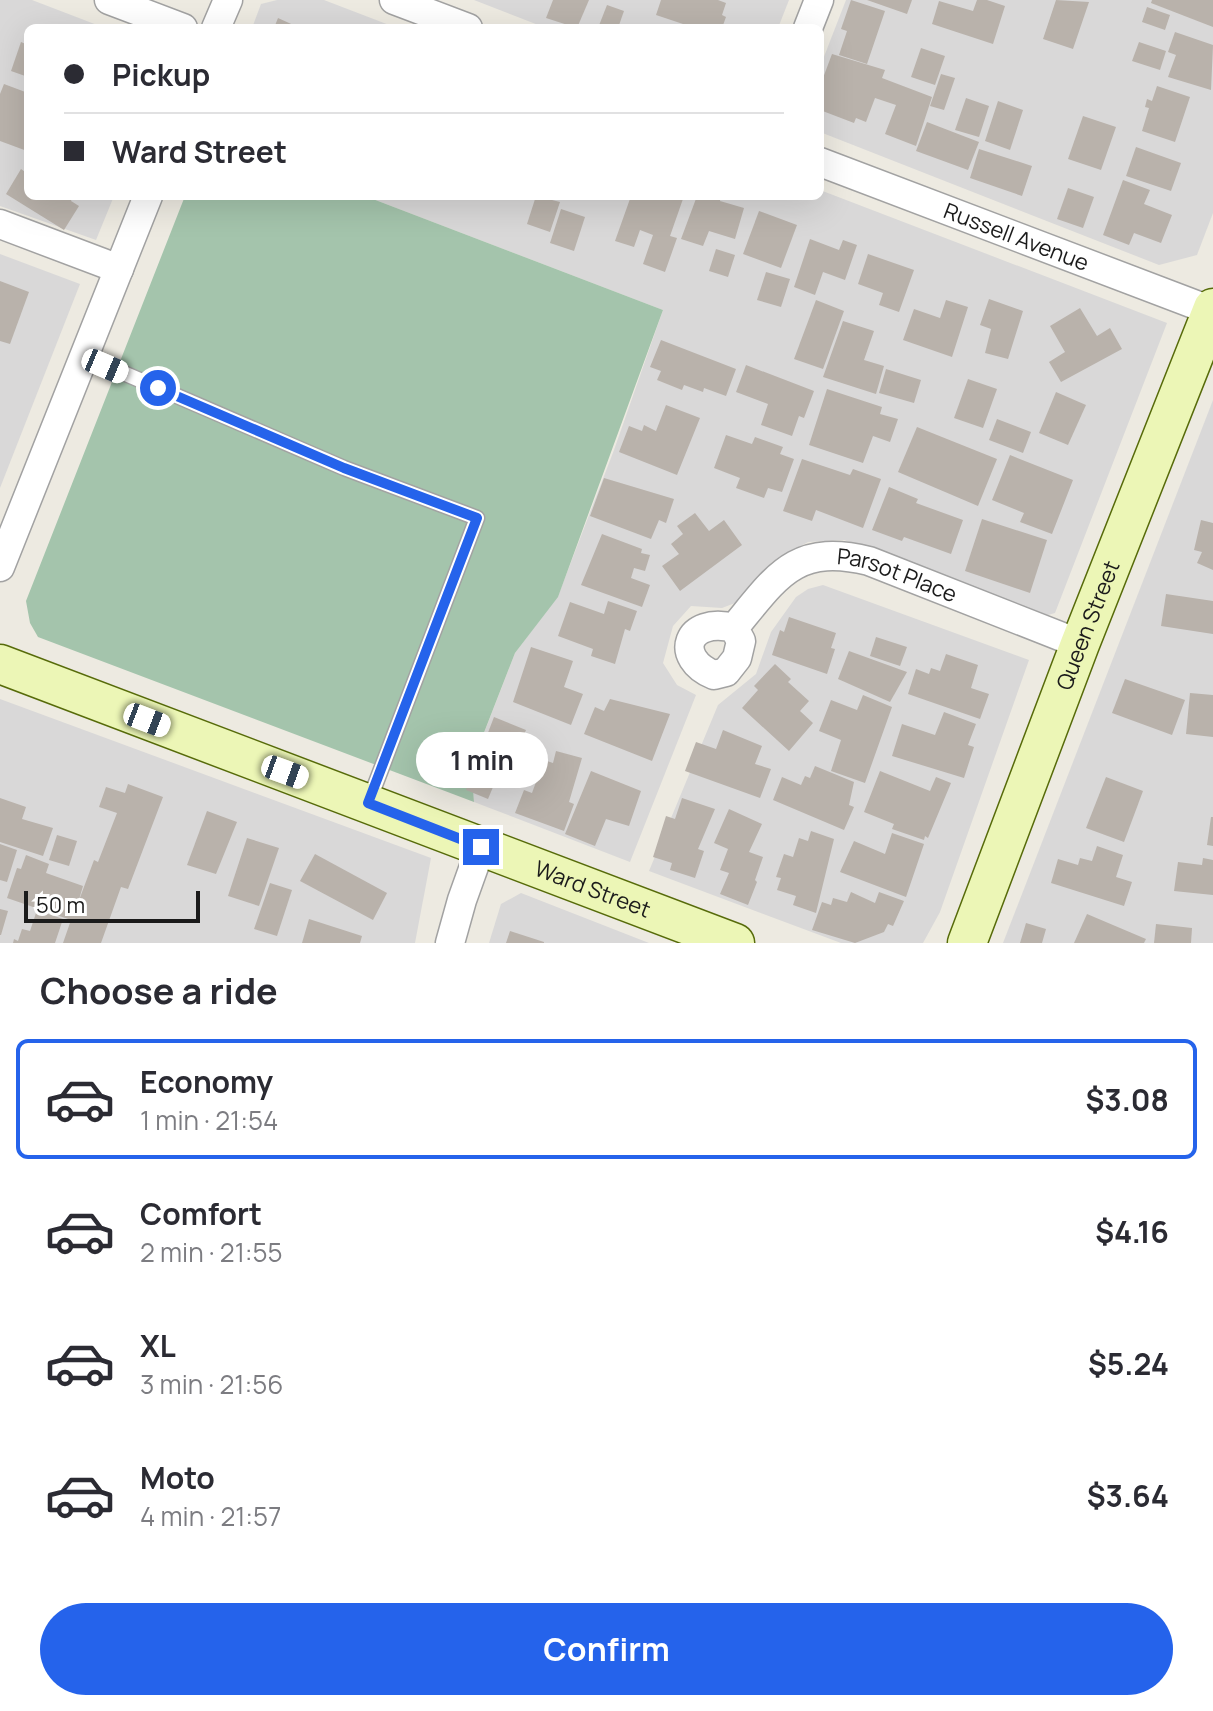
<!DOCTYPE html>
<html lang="en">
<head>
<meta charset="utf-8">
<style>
	:root { --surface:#fff; --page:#f7f7f7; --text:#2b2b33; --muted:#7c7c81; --line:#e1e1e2; --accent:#2563eb }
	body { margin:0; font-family:Manrope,sans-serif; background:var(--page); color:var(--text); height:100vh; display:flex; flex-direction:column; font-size:30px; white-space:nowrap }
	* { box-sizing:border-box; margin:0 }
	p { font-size:26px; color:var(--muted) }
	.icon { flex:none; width:44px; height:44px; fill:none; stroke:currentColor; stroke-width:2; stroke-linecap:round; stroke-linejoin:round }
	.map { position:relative; height:943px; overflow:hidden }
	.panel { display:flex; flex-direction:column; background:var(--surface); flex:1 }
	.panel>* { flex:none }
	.guide { position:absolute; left:24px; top:24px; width:800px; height:176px; border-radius:12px; box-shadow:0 8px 32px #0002; display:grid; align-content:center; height:176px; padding:0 40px; background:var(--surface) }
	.scale { position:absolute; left:24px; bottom:20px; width:176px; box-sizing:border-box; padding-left:8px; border:4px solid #1b1b1b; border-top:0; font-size:22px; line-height:28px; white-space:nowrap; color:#1b1b1b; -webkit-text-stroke:6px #fff; paint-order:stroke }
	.end { position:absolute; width:36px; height:36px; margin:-18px; border:10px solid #2563eb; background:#fff; box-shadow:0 0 0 4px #fff }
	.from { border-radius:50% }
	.bubble { position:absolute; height:56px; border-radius:28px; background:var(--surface); box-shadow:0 8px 32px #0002; font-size:26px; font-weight:700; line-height:56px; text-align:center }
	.car { position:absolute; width:24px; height:48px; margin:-24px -12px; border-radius:10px; box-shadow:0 0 6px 2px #0007; background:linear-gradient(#fff 24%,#345 0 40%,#fff 0 76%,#345 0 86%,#fff 0) }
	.guide b { display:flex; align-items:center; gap:28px; height:76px; font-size:30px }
	.guide b+b { border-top:2px solid var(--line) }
	.guide i { width:20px; height:20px; background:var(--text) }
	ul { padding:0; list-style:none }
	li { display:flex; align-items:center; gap:24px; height:120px; margin:0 16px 12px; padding:0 24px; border:4px solid transparent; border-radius:12px }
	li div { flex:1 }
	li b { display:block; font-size:30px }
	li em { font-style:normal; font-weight:700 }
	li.current { border-color:var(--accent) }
	li>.icon { width:72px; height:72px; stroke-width:1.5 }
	h2 { padding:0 40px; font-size:36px; line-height:96px }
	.button { display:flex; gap:16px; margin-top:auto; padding:16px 40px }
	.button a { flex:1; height:92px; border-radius:48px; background:var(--accent); color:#fff; font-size:32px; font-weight:700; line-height:92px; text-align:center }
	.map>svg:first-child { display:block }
</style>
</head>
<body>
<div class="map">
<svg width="1213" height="943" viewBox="0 0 1213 943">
	<rect width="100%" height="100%" fill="#edeae1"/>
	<g fill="#d9d8d8">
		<path d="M0,0H32L105,28H28V196H114L96,240L0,206Z"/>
		<path d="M277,0H324L397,28H252L261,4Z"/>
		<path d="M474,0H789L778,28H546Z"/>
		<path d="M846,0H1213V213L1197,255L1159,265L820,132V67Z"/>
		<path d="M820,190L1167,323L1055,613L1048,615L844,540L808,542L772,562L735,603L722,608L691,606L673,626L663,663L677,685L696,695L630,862L474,802L470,769L515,653L558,596L614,450L663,310L365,196H820Z"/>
		<path d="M0,254L80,284L0,488Z"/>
		<path d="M1213,400V943H1003Z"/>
		<path d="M823,585L1029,660L940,912L923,943H841L649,871L718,705L756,674L771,632L796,597L808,589Z"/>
		<path d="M0,699L431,858L415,943H0Z"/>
		<path d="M521,893L649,943H489L501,904Z"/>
	</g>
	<path fill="#a4c4ac" d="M185,196H365L663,310L558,597L515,653L471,766L474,802L38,637L30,623L26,601Z"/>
	<g fill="#b9b2ab">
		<path d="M553,0H589L577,28L546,18Z"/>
		<path d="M661,0H718L726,3L722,15L726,17L722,28H695L656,15Z"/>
		<path d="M851,0L885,11L867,64L839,55L847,31L841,29Z"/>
		<path d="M867,0H912L907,14Z"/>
		<path d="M977,0H987L1005,6L993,44L932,24L939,1L973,11Z"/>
		<path d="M1056,0L1089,2L1073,49L1043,39Z"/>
		<path d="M1152,0H1213V27L1151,3Z"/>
		<path d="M607,5L624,11L618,28H598Z"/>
		<path d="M1147,7L1170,15L1165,30L1142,22Z"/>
		<path d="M278,18L300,28H274Z"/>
		<path d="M1175,32L1213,45L1211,90L1168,77L1176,55L1168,52Z"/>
		<path d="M21,42L28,45V77L11,71Z"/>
		<path d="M1139,42L1166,51L1160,70L1132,61Z"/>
		<path d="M921,48L945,56L935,85L911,77Z"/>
		<path d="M832,54L885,70L882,78L932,97L916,146L885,134L896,105L875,98L866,122L856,118L854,123L820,110V86Z"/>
		<path d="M941,74L955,78L944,110L930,106Z"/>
		<path d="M4,84L28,93L26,112L28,113L27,151L0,141V94Z"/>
		<path d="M1157,86L1190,97L1175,142L1142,131L1149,108L1145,107L1147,99L1152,101Z"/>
		<path d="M966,98L989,106L979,137L955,130Z"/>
		<path d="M998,101L1023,110L1010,150L985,141Z"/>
		<path d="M1083,116L1116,127L1101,170L1068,159Z"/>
		<path d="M927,122L979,142L968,170L916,151Z"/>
		<path d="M1136,147L1181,163L1171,191L1126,176Z"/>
		<path d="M979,149L1032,166L1022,196L970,178Z"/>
		<path d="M21,169L28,174V196H73L71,201L79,206L64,230L6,194Z"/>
		<path d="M1123,180L1150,190L1144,204L1172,215L1161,243L1134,233L1129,245L1103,235Z"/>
		<path d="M1068,188L1094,197L1083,228L1057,219Z"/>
		<path d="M536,196L560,202L550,232L527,224Z"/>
		<path d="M631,196H684L670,236L677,238L665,272L643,264L653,235L640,230L634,247L615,241Z"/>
		<path d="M697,196H721L720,201L744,208L735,239L709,231L703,246L681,239Z"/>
		<path d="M561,209L585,217L574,251L550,243Z"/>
		<path d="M759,211L797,225L781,268L743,254Z"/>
		<path d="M810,239L839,250L843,240L857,245L845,280L823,272L815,295L794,287Z"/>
		<path d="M716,249L735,255L728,277L709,271Z"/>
		<path d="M868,254L914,270L899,312L879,305L883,293L858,284Z"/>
		<path d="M766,272L790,279L781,307L757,300Z"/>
		<path d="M0,281L29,292L10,344L0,341Z"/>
		<path d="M989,299L1023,311L1008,359L985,353L991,329L980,325Z"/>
		<path d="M816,300L844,311L823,369L794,359Z"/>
		<path d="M946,300L968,307L952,357L903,340L914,309L940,318Z"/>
		<path d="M1080,308L1097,336L1110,328L1122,349L1061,382L1049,362L1065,352L1050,326Z"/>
		<path d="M843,321L874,331L864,360L884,366L876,394L823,377Z"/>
		<path d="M661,340L736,369L726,396L704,388L703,392L684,385L682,390L657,380L661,371L650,367Z"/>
		<path d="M746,365L814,391L804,418L799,416L792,436L761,425L768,404L736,392Z"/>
		<path d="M886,369L921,380L914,403L879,393Z"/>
		<path d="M968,379L997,389L983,428L954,418Z"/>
		<path d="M827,389L882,407L880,414L898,419L890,442L873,436L863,463L809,445Z"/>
		<path d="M1056,392L1086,405L1068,445L1039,433Z"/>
		<path d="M666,405L700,418L677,475L619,452L629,426L642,431L644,425L656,431Z"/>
		<path d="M997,419L1031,432L1023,453L989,440Z"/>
		<path d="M917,427L997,459L978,506L898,472Z"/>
		<path d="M726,435L752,444L755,437L783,447L780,454L794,459L782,492L768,488L764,498L736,488L740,478L714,468Z"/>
		<path d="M1010,455L1073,480L1052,534L1020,522L1024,513L992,500Z"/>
		<path d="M802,459L850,475L853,469L881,479L863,528L816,510L812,521L783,511Z"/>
		<path d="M604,478L674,499L666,523L659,520L651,539L590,516Z"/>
		<path d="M889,487L918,499L916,503L963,520L951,554L904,537L902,541L872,530Z"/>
		<path d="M695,513L709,531L724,520L742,545L680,591L662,566L679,554L671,544L683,534L677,526Z"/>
		<path d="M982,519L1047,540L1030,593L965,571Z"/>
		<path d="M1201,520L1213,523V570L1197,563L1202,552L1194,550Z"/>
		<path d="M602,534L642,549L641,553L650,555L645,571L634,568L631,578L650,585L642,607L581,585Z"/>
		<path d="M1166,594L1213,601V634L1161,626Z"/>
		<path d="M608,601L637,611L630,631L625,629L615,664L591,656L593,649L558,636L570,602L604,614Z"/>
		<path d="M789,617L836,633L831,648L835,649L827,674L772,655L780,630L784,632Z"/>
		<path d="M876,637L907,647L900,666L870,656Z"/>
		<path d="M531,647L573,661L564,687L583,694L571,725L513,702Z"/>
		<path d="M849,651L907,672L890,702L838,679Z"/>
		<path d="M946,654L978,665L971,688L989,694L980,719L908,694L916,669L929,674L931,668L940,671Z"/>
		<path d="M775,664L791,679L788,682L809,701L800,711L813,723L789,751L742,708L758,690L754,686Z"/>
		<path d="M1125,679L1185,700L1172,735L1112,713Z"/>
		<path d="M1190,693L1213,695V737L1186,734Z"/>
		<path d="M863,695L892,707L865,783L831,771L841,740L819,731L831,700L857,710Z"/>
		<path d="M610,699L670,714L652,761L584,734L595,707L604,711Z"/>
		<path d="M944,712L976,724L968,745L974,747L964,778L892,756L902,724L935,735Z"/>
		<path d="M494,717L526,730L505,783L496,780L488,799L466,790Z"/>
		<path d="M723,730L762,746L755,764L771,769L760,798L685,771L696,742L716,749Z"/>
		<path d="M556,751L582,758L569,802L574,804L564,831L515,813L524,790L532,793L544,760L553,763Z"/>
		<path d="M815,766L854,782L849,805L854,807L844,830L773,800L782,777L801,785L805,776L810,778Z"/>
		<path d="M591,771L641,791L629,826L606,819L595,846L565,834Z"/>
		<path d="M880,771L930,791L936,777L951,783L928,838L925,836L924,840L892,829L894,824L864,812Z"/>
		<path d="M1106,777L1143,791L1124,842L1086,828Z"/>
		<path d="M128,784L163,797L128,889L121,887L101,943H63L71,920L7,898L17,868L21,869L26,855L49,864L46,873L83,886L78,903L94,860L98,862L117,813L99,807L106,787L125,793Z"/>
		<path d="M0,798L26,807L22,819L53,828L43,856L0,842Z"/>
		<path d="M682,798L715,809L698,849L704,851L695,878L670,870L672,863L653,857L666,816L675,819Z"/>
		<path d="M729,809L762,824L749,852L763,857L755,880L757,882L748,905L720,894L729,873L720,870L728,849L714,843Z"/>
		<path d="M207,811L237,822L216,874L187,865Z"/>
		<path d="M1211,817H1213V846L1207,845Z"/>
		<path d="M811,831L834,839L816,913L793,905L796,896L777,890L781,878L776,877L784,854L793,857L799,838L808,841Z"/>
		<path d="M892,833L924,844L906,897L840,872L854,841L885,854Z"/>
		<path d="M57,835L77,841L69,866L49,860Z"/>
		<path d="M247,838L279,848L259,906L228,896Z"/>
		<path d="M0,844L17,850L7,882L0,880Z"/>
		<path d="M1097,846L1123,855L1116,877L1132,882L1124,906L1051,883L1058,859L1078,865L1080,858L1092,861Z"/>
		<path d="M315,854L387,893L373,920L300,881Z"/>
		<path d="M1203,858L1213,860V895L1174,891L1178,862L1202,865Z"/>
		<path d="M270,883L292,890L277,936L254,929Z"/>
		<path d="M851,892L875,903L879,892L904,901L893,926L888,924L884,932L855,943L812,930L822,902L831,905L833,898L847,902Z"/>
		<path d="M0,909L8,911L1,935H0Z"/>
		<path d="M37,910L63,919L55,943H13L14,939L18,941L22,929L30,931Z"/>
		<path d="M1087,914L1146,939L1144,943H1074Z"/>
		<path d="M309,919L362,936L360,943H302Z"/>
		<path d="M1026,923L1046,929L1042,943H1020Z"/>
		<path d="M1156,924L1192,928L1191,943H1154Z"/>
		<path d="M510,931L544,942V943H506Z"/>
	</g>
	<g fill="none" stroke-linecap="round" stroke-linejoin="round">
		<g stroke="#a2a2a2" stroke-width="17">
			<path id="lane" d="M84,356L344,468L477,518L369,801"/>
		</g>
		<g stroke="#a2a2a2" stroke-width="31">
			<g id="street">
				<path d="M109,0L183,28"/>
				<path d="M394,0L468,28"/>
				<path d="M216,28L228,0"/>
				<path d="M808,28L819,0"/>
				<path id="s1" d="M820,162L1212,311"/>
				<path d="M0,224L119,269"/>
				<path d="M0,567L148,196"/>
				<path id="s2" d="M734,628C686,616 673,658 714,675L726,672L737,658L741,641L734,628C777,576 795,543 869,561L1080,644"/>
				<path d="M450,943L462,900L481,847"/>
			</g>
		</g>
		<g stroke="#576b0a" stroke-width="41">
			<g id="secondary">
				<path id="s3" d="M0,664L735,943"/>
				<path id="s4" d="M967,943L1080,644L1213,308"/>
			</g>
		</g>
		<use href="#lane" stroke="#fff" stroke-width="14"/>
		<use href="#street" stroke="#fff" stroke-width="28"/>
		<use href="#secondary" stroke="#ecf6b6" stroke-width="38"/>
	</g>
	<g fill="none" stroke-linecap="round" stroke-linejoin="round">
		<path stroke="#2563eb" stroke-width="10" d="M158,388L344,468L477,518L368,803L481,847"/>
	</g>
	<g text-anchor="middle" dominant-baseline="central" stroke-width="6" stroke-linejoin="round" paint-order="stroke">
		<g font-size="22" fill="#1b1b1b" stroke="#fff">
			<text stroke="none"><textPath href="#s1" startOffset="210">Russell Avenue</textPath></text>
			<text stroke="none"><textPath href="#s2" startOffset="352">Parsot Place</textPath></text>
			<text stroke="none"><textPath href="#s4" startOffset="340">Queen Street</textPath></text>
			<text stroke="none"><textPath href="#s3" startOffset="634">Ward Street</textPath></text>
		</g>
	</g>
</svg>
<div class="scale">50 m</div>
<i class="end from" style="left:158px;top:388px"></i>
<i class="end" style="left:481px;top:847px"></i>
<div class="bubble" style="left:416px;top:732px;width:132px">1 min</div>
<i class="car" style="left:105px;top:366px;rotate:113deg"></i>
<i class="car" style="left:147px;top:720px;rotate:111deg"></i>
<i class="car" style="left:285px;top:772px;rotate:110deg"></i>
<div class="guide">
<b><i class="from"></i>Pickup</b>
<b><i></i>Ward Street</b>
</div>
</div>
<section class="panel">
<h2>Choose a ride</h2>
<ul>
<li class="current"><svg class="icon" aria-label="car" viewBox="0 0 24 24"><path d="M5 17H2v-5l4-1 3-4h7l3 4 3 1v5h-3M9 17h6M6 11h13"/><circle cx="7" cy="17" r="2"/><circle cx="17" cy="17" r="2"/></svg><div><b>Economy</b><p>1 min · 21:54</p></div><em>$3.08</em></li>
<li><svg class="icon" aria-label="car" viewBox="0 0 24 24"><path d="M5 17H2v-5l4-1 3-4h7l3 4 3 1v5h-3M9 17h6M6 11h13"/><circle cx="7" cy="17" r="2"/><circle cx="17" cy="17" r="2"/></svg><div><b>Comfort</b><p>2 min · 21:55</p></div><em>$4.16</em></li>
<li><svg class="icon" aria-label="car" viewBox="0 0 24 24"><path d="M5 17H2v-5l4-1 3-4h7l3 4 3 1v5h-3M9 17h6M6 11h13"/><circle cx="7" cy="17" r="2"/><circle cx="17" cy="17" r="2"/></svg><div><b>XL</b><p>3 min · 21:56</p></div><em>$5.24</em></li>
<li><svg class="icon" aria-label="car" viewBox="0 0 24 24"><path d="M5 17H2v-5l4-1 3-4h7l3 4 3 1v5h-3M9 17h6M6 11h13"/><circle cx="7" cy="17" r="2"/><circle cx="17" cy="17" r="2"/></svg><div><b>Moto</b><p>4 min · 21:57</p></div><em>$3.64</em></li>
</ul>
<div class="button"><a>Confirm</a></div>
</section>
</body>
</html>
